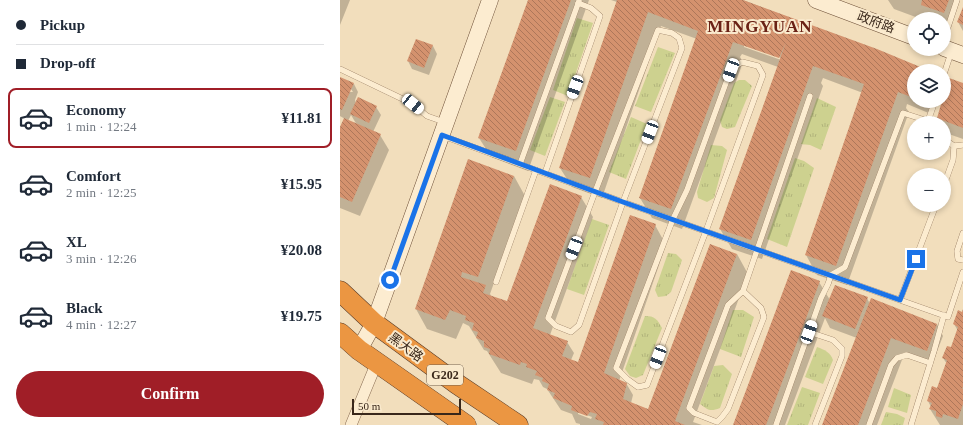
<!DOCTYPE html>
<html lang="en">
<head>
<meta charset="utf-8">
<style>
	:root { --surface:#fff; --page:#f2f2f3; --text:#1f2937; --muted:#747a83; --line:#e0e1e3; --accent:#a01e27 }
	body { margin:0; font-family:"Times New Roman","Noto Sans SC",serif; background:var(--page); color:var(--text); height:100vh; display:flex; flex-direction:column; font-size:15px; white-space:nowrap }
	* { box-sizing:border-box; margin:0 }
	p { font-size:13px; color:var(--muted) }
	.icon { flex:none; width:22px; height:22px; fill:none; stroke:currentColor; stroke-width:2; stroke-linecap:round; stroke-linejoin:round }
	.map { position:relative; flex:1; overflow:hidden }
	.details { display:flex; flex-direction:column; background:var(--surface); width:340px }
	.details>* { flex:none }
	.banner { display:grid; align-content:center; height:88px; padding:0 16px; background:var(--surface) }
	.buttons { position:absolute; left:567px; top:12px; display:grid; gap:8px }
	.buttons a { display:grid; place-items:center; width:44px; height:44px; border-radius:50%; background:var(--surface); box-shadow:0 2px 6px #0003; font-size:20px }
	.scale { position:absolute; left:12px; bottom:10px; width:109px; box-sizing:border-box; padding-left:4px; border:2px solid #39271a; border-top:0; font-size:11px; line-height:14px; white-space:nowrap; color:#39271a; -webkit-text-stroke:3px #f9e9cc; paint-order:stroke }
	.end { position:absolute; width:18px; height:18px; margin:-9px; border:5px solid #1a73e8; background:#fff; box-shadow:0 0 0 2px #fff }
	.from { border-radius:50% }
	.car { position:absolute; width:12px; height:24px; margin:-12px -6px; border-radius:5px; box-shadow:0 0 3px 1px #0007; background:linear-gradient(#fff 24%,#345 0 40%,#fff 0 76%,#345 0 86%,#fff 0) }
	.banner b { display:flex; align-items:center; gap:14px; height:38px; font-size:15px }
	.banner b+b { border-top:1px solid var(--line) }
	.banner i { width:10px; height:10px; background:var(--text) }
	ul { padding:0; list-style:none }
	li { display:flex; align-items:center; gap:12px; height:60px; margin:0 8px 6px; padding:0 8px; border:2px solid transparent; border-radius:8px }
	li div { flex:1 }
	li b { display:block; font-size:15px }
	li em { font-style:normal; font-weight:600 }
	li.current { border-color:var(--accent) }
	li>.icon { width:36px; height:36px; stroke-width:1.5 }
	.primary-button { display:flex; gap:8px; margin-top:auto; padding:8px 16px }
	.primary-button a { flex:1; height:46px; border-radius:24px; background:var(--accent); color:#fff; font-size:16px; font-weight:600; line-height:46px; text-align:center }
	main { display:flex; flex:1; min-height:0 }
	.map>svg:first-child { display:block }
</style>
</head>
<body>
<main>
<section class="details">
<div class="banner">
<b><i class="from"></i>Pickup</b>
<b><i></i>Drop-off</b>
</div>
<ul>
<li class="current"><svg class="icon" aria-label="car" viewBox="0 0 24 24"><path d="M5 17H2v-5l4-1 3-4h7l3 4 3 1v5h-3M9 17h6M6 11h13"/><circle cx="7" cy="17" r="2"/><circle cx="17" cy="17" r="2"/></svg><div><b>Economy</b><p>1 min · 12:24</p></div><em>¥11.81</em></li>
<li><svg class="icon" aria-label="car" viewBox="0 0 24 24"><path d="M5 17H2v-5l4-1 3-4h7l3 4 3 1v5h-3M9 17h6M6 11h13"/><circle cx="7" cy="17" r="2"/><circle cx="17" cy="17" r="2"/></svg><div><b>Comfort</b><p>2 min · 12:25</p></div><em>¥15.95</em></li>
<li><svg class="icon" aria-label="car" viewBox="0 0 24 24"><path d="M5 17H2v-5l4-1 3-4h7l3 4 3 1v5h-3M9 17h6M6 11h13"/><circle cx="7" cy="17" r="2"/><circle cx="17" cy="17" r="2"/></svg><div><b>XL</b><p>3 min · 12:26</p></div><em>¥20.08</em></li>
<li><svg class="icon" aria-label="car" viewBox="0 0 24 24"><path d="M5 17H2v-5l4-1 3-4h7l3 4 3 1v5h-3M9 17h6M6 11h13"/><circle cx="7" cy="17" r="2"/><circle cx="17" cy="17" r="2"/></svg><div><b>Black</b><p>4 min · 12:27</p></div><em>¥19.75</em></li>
</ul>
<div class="primary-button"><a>Confirm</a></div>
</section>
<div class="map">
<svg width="623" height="425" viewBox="0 0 623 425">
	<defs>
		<pattern id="grass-tufts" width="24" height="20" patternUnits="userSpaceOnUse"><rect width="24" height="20" fill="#cdd18f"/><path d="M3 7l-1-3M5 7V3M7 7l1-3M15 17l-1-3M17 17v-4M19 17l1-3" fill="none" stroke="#b1b37b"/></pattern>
		<pattern id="building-back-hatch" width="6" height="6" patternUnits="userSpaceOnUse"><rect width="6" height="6" fill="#d4926e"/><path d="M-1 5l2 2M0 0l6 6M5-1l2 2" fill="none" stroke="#ad775a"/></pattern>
	</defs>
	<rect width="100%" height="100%" fill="#f2debc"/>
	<g fill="url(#grass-tufts)">
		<path d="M237,18L253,23L228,96L213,90Z"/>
		<path d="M318,47L335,53L311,112L295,106Z"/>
		<path d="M399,80H405L412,86L395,127L387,129L382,127L380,120L394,83Z"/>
		<path d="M210,97L225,102L205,156L190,150Z"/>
		<path d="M477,98L496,107L481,150L470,145L461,144Z"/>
		<path d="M291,117L307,124L286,179L269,172Z"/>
		<path d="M371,145L382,146L387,150L374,198L367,202L358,198L357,192Z"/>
		<path d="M455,158L464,161L474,168L447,247L427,239Z"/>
		<path d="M252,219L269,225L244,295L227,289Z"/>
		<path d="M328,253L336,254L342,260L331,292L326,296L318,297L315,290Z"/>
		<path d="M393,310H403L414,317L401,357L380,349Z"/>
		<path d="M305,316C315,316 317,319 322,328L303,375L296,378L290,376L285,369Z"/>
		<path d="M477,347C485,350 490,352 493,360L483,384L465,377Z"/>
		<path d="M383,365L392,374L380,408C370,412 368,410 360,404L374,366Z"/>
		<path d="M462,387L480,393L468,425H447Z"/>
		<path d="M554,388L571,395L567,413L548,407Z"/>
		<path d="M546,412L557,414L565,418L563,425H541Z"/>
	</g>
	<g fill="#0003" fill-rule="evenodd">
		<path d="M0,0H10L0,25Z"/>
		<path d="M189,0H249L188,171L151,157L139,138Z"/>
		<path d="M271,0H403L588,71H574V101H596L591,114L567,104L566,108L569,112L507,285L477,275L466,255L523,93L483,78L481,83L483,86L422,259L392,249L380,229L438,67L402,54L400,57L403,62L342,229L312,218L300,198L357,39L321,26L262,198L232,187L220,168L277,2ZM404,45L444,59V61L404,47Z"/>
		<path d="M548,0H619L611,25L604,22V19H594L588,17L586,13L583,19H581L554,9Z"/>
		<path d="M623,9V31L618,22Z"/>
		<path d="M76,40L93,46L97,54L89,75L72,69L68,61Z"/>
		<path d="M0,78L14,84L18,92L15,100L16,103L36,107L41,115L33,132L40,135L49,150L20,216L0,208V130L5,119L0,116ZM9,86L13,92H10L8,87ZM11,115L17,125L8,121Z"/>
		<path d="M623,84V139L606,133L604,129V123H601L598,118L603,101H604V98Z"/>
		<path d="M174,176L185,196L150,294L152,297L167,302L241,197L253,217L210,335L227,342L234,353L231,360L239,364L315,225L326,245L279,381L286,383L293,395L291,403L309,411L397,254L408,274L353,422L362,425H240V424L236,423L232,414L221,410L207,389L203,387L199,380L194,379L192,384L161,373L147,351L144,350L129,326L123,323L116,339L87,329L76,309ZM238,412L252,417L251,419L238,414Z"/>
		<path d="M479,282L490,300L527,298L530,304L597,324L603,336L593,362L565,352L537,425H483L517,338L490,328L485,318L445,425H394Z"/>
		<path d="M623,311V425H600L590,409L591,407L588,401L598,389L607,364L603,358L612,349L618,331L614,324Z"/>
	</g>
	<g fill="url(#building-back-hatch)">
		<path d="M188,0H231L176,151L138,138Z"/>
		<path d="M277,0H403L537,49L590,71H574V98L558,92L496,266L465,255L524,84L473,66L411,240L379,229L446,42L439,58L393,42L331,209L299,198L358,31L308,12L250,178L219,168Z"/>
		<path d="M582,0H609L604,13L581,5Z"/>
		<path d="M623,7V25L617,22Z"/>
		<path d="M76,39L93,45L84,68L67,61Z"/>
		<path d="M0,77L14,83L2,110L0,109Z"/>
		<path d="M609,78L623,83V128L597,118L602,101H604V94Z"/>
		<path d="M18,97L37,106L29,123L10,114Z"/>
		<path d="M4,118L41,134L12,202L0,197V127Z"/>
		<path d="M128,159L174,176L138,277L122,272L121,277L146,285L143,293L167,301L210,184L242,196L193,328L228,341L222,356L238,362L290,215L316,224L264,373L287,383L283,399L308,409L370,244L397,254L335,421L345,425H263L264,422L255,419L257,414L250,412L247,416L231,410L232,406L213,398L215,393L207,390L209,384L202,381L203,378L195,375L197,371L186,367L187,364L181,362L180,365L149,354L150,349L144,347V341L136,338L138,332L132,330L134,323L125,320L126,316L110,310L105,320L75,309Z"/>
		<path d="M451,270L480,281L426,425H393Z"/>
		<path d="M495,285L528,297L515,329L482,316Z"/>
		<path d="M531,298L597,324L587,351L551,338L518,425H482Z"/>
		<path d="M623,309V387L622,389H623V404L618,419L603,414L602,418L596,416V411L589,409L592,403L587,401L592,386L597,388L607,360L602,358L607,346L611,347L618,327L613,324L618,310L622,312Z"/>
	</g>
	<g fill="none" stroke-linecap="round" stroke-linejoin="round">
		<g stroke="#8b6e54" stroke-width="6">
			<g id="lane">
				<path d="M318,30L332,33L339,38L342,48L283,202L239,325L231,332L216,326L208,318L255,192Z"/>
				<path d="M604,39L617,0"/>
				<path d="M402,62L418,66L423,75L366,231L307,385L298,387L287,379L276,368L333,219L347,190L391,69Z"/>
				<path d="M0,69L73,104L87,116L104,122"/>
				<path d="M604,74L611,53"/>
				<path d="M103,136L283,202L435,256L608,317L623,272"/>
				<path d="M604,139L614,146L613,160L604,185"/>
				<path d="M614,146L623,145"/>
				<path d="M180,164L239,1"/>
				<path d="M205,173L260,16L251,8L238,3"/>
				<path d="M623,233L617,251L618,259L623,260"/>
				<path d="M156,282L196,170"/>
				<path d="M403,291L421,308L424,317L388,409L382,417L377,422L354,413L349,408L388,305L403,291L470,96"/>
				<path d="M560,300L596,205"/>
				<path d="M469,332L493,340L502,349V356L475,425"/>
				<path d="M436,425L481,298L488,284L491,275L505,267L563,113L588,121L595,101"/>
				<path d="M529,425L551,365L557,358L567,355L590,363"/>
				<path d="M571,425L594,351L604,315"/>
			</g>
		</g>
		<g stroke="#8b6e54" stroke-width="12">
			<path id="street" d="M11,425L37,362"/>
		</g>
		<g stroke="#6d4f37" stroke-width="17">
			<g id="secondary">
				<path d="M476,0L574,37"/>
				<path d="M604,48L623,55"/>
				<path d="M19,350L34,323L150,0"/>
			</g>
		</g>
		<g stroke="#583c29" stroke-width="21">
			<g id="highway">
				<path d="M0,291L34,323L117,384L178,425"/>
				<path d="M0,333L19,350L126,425"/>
			</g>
		</g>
		<use href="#lane" stroke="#fcecd0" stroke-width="5.5"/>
		<use href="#street" stroke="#fcecd0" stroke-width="11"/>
		<use href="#secondary" stroke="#fcecd0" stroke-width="16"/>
		<use href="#highway" stroke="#eb9642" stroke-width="20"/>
	</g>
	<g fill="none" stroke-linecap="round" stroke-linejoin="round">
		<path stroke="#1a73e8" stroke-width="5" d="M50,280L102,135L283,202L560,300L576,259"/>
	</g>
	<g text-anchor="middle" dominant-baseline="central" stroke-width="4" stroke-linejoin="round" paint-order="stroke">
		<rect fill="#f9e9cc" stroke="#73614f" stroke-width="1" x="87" y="365" width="36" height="20" rx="3"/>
		<g font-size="12" font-weight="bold" fill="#39271a">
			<text x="105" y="375">G202</text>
		</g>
		<g font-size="13" fill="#39271a" stroke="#f9e9cc">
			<text transform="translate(536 22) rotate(20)">政府路</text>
			<text transform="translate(66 347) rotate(36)">黑大路</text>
		</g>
		<g font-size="17" font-weight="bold" letter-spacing="1" fill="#6a2115" stroke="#f9e9cc">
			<text x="420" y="26">MINGYUAN</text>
		</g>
	</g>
</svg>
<div class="buttons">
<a><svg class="icon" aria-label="locate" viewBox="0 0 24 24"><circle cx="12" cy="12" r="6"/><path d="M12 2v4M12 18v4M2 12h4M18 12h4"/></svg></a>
<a><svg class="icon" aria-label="layers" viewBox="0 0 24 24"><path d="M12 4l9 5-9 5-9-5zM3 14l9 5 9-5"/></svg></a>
<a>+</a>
<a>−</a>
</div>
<div class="scale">50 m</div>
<i class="end from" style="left:50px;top:280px"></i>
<i class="end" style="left:576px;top:259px"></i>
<i class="car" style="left:391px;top:70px;rotate:200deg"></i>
<i class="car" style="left:235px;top:87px;rotate:200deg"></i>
<i class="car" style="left:73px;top:104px;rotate:129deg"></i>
<i class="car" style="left:310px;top:132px;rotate:201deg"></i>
<i class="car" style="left:234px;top:248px;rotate:201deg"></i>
<i class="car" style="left:469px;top:332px;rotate:20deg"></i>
<i class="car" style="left:318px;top:357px;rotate:201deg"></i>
</div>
</main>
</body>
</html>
